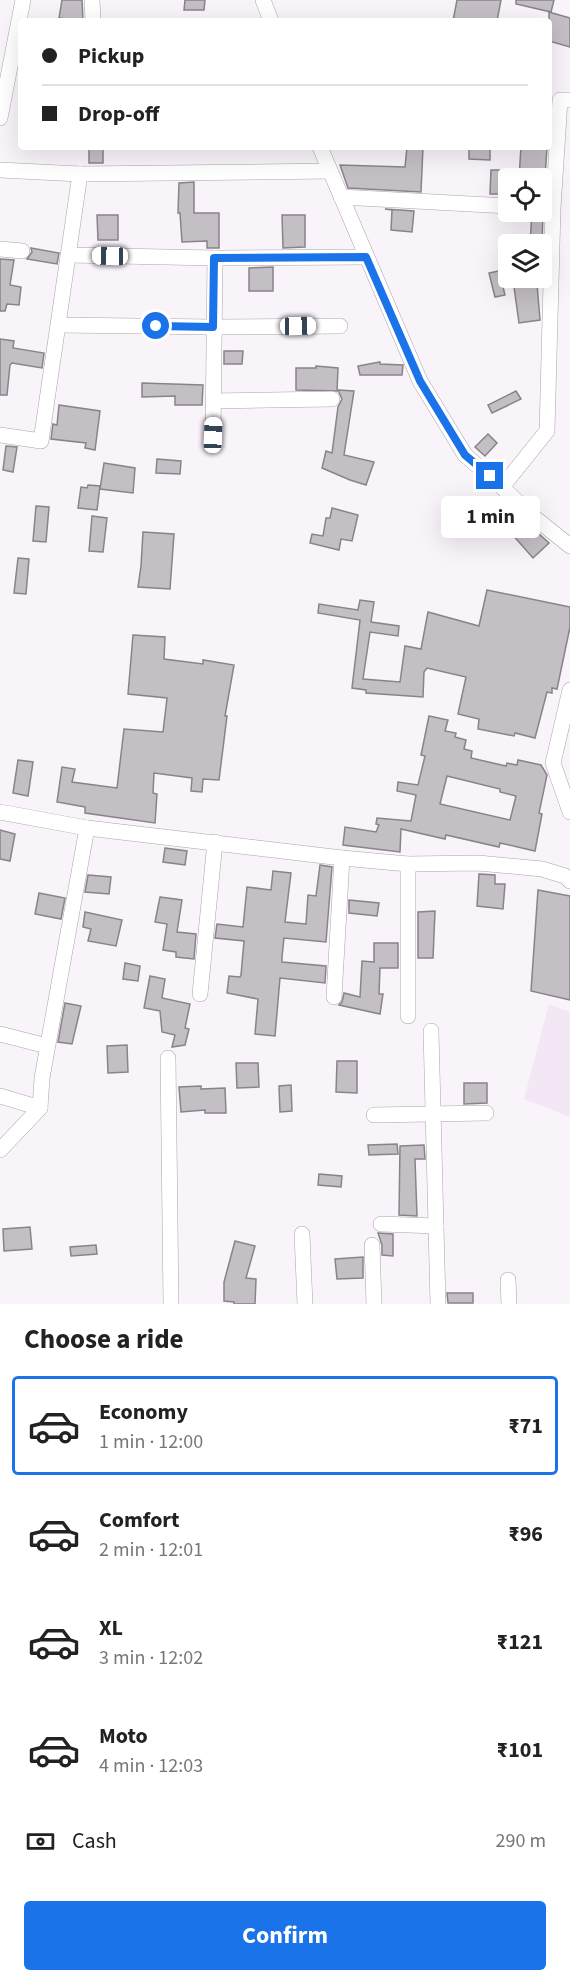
<!DOCTYPE html>
<html lang="en">
<head>
<meta charset="utf-8">
<style>
	:root { --surface:#fff; --page:#f6f6f6; --text:#222; --muted:#767676; --line:#e0e0e0; --accent:#1a73e8 }
	body { margin:0; font-family:"Source Sans 3",sans-serif; background:var(--page); color:var(--text); height:100vh; display:flex; flex-direction:column; font-size:22px; white-space:nowrap }
	* { box-sizing:border-box; margin:0 }
	p { font-size:20px; color:var(--muted) }
	.icon { flex:none; width:33px; height:33px; fill:none; stroke:currentColor; stroke-width:2; stroke-linecap:round; stroke-linejoin:round }
	.map { position:relative; height:1304px; overflow:hidden }
	.details { display:flex; flex-direction:column; background:var(--surface); flex:1 }
	.details>* { flex:none }
	.guide { position:absolute; left:18px; top:18px; width:534px; height:132px; border-radius:6px; box-shadow:0 6px 24px #0002; display:grid; align-content:center; height:132px; padding:0 24px; background:var(--surface) }
	.buttons { position:absolute; left:498px; top:168px; display:grid; gap:12px }
	.buttons a { display:grid; place-items:center; width:54px; height:54px; border-radius:6px; background:var(--surface); box-shadow:0 6px 24px #0002; font-size:30px }
	.end { position:absolute; width:27px; height:27px; margin:-14px; border:8px solid #1a73e8; background:#fff; box-shadow:0 0 0 3px #fff }
	.from { border-radius:50% }
	.bubble { position:absolute; height:42px; border-radius:6px; background:var(--surface); box-shadow:0 6px 24px #0002; font-size:20px; font-weight:700; line-height:42px; text-align:center }
	.car { position:absolute; width:18px; height:36px; margin:-18px -9px; border-radius:8px; box-shadow:0 0 4px 2px #0007; background:linear-gradient(#fff 24%,#345 0 40%,#fff 0 76%,#345 0 86%,#fff 0) }
	.guide b { display:flex; align-items:center; gap:21px; height:57px; font-size:22px }
	.guide b+b { border-top:2px solid var(--line) }
	.guide i { width:15px; height:15px; background:var(--text) }
	ul { padding:0; list-style:none }
	li { display:flex; align-items:center; gap:18px; height:99px; margin:0 12px 9px; padding:0 12px; border:3px solid transparent; border-radius:6px }
	li div { flex:1 }
	li b { display:block; font-size:22px }
	li em { font-style:normal; font-weight:700 }
	li.active { border-color:var(--accent) }
	li>.icon { width:54px; height:54px; stroke-width:1.5 }
	h2 { padding:0 24px; font-size:27px; line-height:72px }
	.pay { display:flex; align-items:center; gap:15px; height:66px; padding:0 24px; font-size:22px }
	.pay p { margin-inline-start:auto }
	.cta { display:flex; gap:12px; margin-top:auto; padding:12px 24px }
	.cta a { flex:1; height:69px; border-radius:6px; background:var(--accent); color:#fff; font-size:24px; font-weight:700; line-height:69px; text-align:center }
	.map>svg:first-child { display:block }
</style>
</head>
<body>
<div class="map">
<svg width="570" height="1304" viewBox="0 0 570 1304">
	<rect width="100%" height="100%" fill="#f9f3fa"/>
	<path fill="#f3e7f5" d="M549,1004L570,1012V1117L524,1099Z"/>
	<g fill="#c4bec5" stroke="#89838a" stroke-width="1.5" fill-rule="evenodd">
		<path d="M62,0H82L83,21L59,18Z"/>
		<path d="M185,0H205L204,10H184Z"/>
		<path d="M457,0H501L497,21H453Z"/>
		<path d="M516,0H554L551,12L516,4Z"/>
		<path d="M549,12L570,18V47L549,41Z"/>
		<rect x="89" y="147" width="14" height="16"/>
		<path d="M407,147H423L421,192L348,188L340,165L405,167Z"/>
		<path d="M469,147H490V160L469,159Z"/>
		<path d="M521,147H547L543,205H542V178H519Z"/>
		<path d="M491,170H508V194H490Z"/>
		<path d="M194,182V213H219V248H207V241L182,242L180,213H178L179,183Z"/>
		<path d="M385,209L414,211L412,232L391,230L392,210Z"/>
		<path d="M532,212H543L542,244H530Z"/>
		<path d="M97,215H118V240H98Z"/>
		<path d="M282,215H305V247L283,248Z"/>
		<path d="M31,248L59,253L57,264L27,259L32,252Z"/>
		<path d="M0,259L14,260L10,285L21,287L19,305L7,304L5,311H0Z"/>
		<path d="M273,267V291H249V268Z"/>
		<path d="M499,271L505,295L495,297L489,273Z"/>
		<path d="M537,284L540,320L519,323L514,287Z"/>
		<path d="M0,339L14,341L13,348L44,353L42,368L12,363L10,365L7,395H0Z"/>
		<path d="M224,351H243L242,364H224Z"/>
		<path d="M380,362V364L403,365L402,375H360L358,366Z"/>
		<path d="M316,366L338,368L337,391L296,390V368H316Z"/>
		<path d="M142,383L203,385L202,405H175V396L142,397Z"/>
		<path d="M338,390L354,391L344,455L374,462L366,485L350,480L322,468L326,451L332,453L338,407L342,399Z"/>
		<path d="M516,391L521,399L492,413L488,405Z"/>
		<path d="M59,405L100,411L95,450L85,448L86,443L51,439L53,424L57,425Z"/>
		<path d="M488,434L497,443L485,456L475,447Z"/>
		<path d="M6,446L17,447L13,472L3,470Z"/>
		<path d="M157,459L181,461L180,474L156,473Z"/>
		<path d="M104,463L135,468L133,493L100,489Z"/>
		<path d="M88,485L100,486L97,510L78,508L81,487L87,488Z"/>
		<path d="M36,506L49,507L46,542L33,541Z"/>
		<path d="M508,506L549,543L533,558L497,517Z"/>
		<path d="M332,508L358,515L352,541L341,539L339,550L310,543L312,534L323,536L326,518H330Z"/>
		<path d="M92,516L107,518L103,552L89,551Z"/>
		<path d="M143,532L174,534L170,589L138,587L141,566Z"/>
		<path d="M18,558L29,559L26,594L14,593Z"/>
		<path d="M487,590L570,607V627L557,689L552,688V693L547,692L535,738L515,733L514,736L478,729L479,719L458,714L466,677L427,668L424,672L423,697L366,693V690L352,688L360,620L318,613L319,604L358,610L360,600L374,602L371,622L399,626L398,636L370,632L363,679L400,682L405,646L421,649L428,612L479,626Z"/>
		<path d="M133,635L165,637L164,659L203,664V660L234,665L225,716H227L219,780L203,779L202,792L191,791L192,778L154,773L153,793L157,794L155,823L85,813V807L57,802L62,767L75,769L72,782L117,788L124,729L163,732L167,698L128,694Z"/>
		<path d="M429,716L448,720L445,731L456,733L455,737L466,740L464,749L472,751L471,758L506,766L507,763L517,765L518,760L541,765L547,775L539,813L542,814L535,851L500,843L499,847L446,835L445,839L401,829L400,852L343,845L345,827L376,832L379,825L376,824L377,818L411,821L416,795L397,791L398,782L418,785L425,756L421,755ZM447,776L500,789V792L516,796L510,820L440,804Z"/>
		<path d="M18,760L33,762L28,796L13,793Z"/>
		<path d="M0,830L15,834L10,861L0,859Z"/>
		<path d="M165,848L187,851L185,865L163,862Z"/>
		<path d="M320,865L332,867L326,942L284,938L282,957V962L326,966L325,983L280,978L275,1036L255,1034L258,999L227,993L229,976L240,977L241,975L244,941L215,938L217,924L243,927L247,887L271,890L273,871L291,873L285,922L306,924L308,895L316,896Z"/>
		<path d="M479,874L495,875V884H505L503,909L477,906Z"/>
		<path d="M88,875L111,877L109,894L85,892Z"/>
		<path d="M538,890L570,896V1000L531,991Z"/>
		<path d="M39,893L65,898L61,919L35,914Z"/>
		<path d="M160,897L182,900L177,932L196,934L194,959L176,957V952L163,950L167,924L155,922Z"/>
		<path d="M349,900L379,903L377,916L349,913Z"/>
		<path d="M435,911L433,958H418V912Z"/>
		<path d="M85,912L122,920L116,946L88,941L91,929L83,927Z"/>
		<path d="M374,943H398V968H380L379,994H383L380,1014L339,1005L342,1002L344,993L360,997L362,961L374,962Z"/>
		<path d="M125,963L140,966L138,981L123,979Z"/>
		<path d="M150,976L165,979L162,998L190,1004L185,1028L189,1029L185,1045L172,1047L175,1035L162,1032L160,1011L144,1008Z"/>
		<path d="M65,1003L81,1006L72,1044L58,1042Z"/>
		<path d="M127,1045L128,1072L108,1073L107,1046Z"/>
		<path d="M337,1061H357V1093L336,1092Z"/>
		<path d="M236,1063H258L259,1087L237,1088Z"/>
		<path d="M464,1083H487V1103L464,1104Z"/>
		<path d="M291,1085L292,1111L280,1112L279,1086Z"/>
		<path d="M201,1086V1089L225,1088L226,1113H205V1110L181,1112L179,1087Z"/>
		<path d="M397,1144L398,1154L369,1155L368,1145Z"/>
		<path d="M424,1145L425,1159H415L417,1216L399,1215L400,1146Z"/>
		<path d="M319,1174L342,1176L341,1187L318,1185Z"/>
		<path d="M30,1227L32,1249L4,1251L3,1229Z"/>
		<path d="M378,1233L393,1234V1256L382,1255V1245Z"/>
		<path d="M235,1241L255,1246L246,1278L256,1279L255,1304H234V1302L224,1301V1282Z"/>
		<path d="M96,1245L97,1254L71,1256L70,1247Z"/>
		<path d="M363,1257V1278L337,1279L335,1259Z"/>
		<path d="M447,1293H473V1303H448Z"/>
	</g>
	<g fill="none" stroke-linecap="round" stroke-linejoin="round">
		<g stroke="#aaa4ab" stroke-width="16">
			<g id="minor">
				<path d="M92,0L93,21"/>
				<path d="M263,0L271,21"/>
				<path d="M570,100H560L553,208L547,431L502,487L530,514L570,546"/>
				<path d="M0,118L23,0"/>
				<path d="M320,147L420,381L465,455L502,487"/>
				<path d="M0,170L80,174L330,171"/>
				<path d="M341,197L508,206"/>
				<path d="M0,249L22,251"/>
				<path d="M68,255L215,258L366,257"/>
				<path d="M59,325L213,327L340,326"/>
				<path d="M214,401L332,399"/>
				<path d="M0,435L41,441L80,174"/>
				<path d="M213,435L215,258"/>
				<path d="M570,690L553,763L570,812"/>
				<path d="M0,812L87,828L342,858L408,864L478,863L542,869L565,876L570,881"/>
				<path d="M408,864V1016"/>
				<path d="M200,994L215,842"/>
				<path d="M334,997L342,858"/>
				<path d="M431,1031L438,1304"/>
				<path d="M0,1034L47,1046"/>
				<path d="M168,1058L171,1304"/>
				<path d="M0,1096L40,1108"/>
				<path d="M374,1115L486,1113"/>
				<path d="M0,1150L40,1108L42,1078L87,828"/>
				<path d="M381,1224L436,1226"/>
				<path d="M302,1234L305,1304"/>
				<path d="M372,1245L374,1304"/>
				<path d="M508,1280L509,1304"/>
			</g>
		</g>
		<use href="#minor" stroke="#fff" stroke-width="15"/>
	</g>
	<g fill="none" stroke-linecap="round" stroke-linejoin="round">
		<path stroke="#1a73e8" stroke-width="8" d="M156,326L213,327L214,258L366,257L420,381L465,455L490,476"/>
	</g>
</svg>
<div class="buttons">
<a><svg class="icon" aria-label="locate" viewBox="0 0 24 24"><circle cx="12" cy="12" r="6"/><path d="M12 2v4M12 18v4M2 12h4M18 12h4"/></svg></a>
<a><svg class="icon" aria-label="layers" viewBox="0 0 24 24"><path d="M12 4l9 5-9 5-9-5zM3 14l9 5 9-5"/></svg></a>
</div>
<i class="end from" style="left:156px;top:326px"></i>
<i class="end" style="left:490px;top:476px"></i>
<div class="bubble" style="left:441px;top:496px;width:99px">1 min</div>
<i class="car" style="left:110px;top:256px;rotate:271deg"></i>
<i class="car" style="left:298px;top:326px;rotate:89deg"></i>
<i class="car" style="left:213px;top:435px;rotate:2deg"></i>
<div class="guide">
<b><i class="from"></i>Pickup</b>
<b><i></i>Drop-off</b>
</div>
</div>
<section class="details">
<h2>Choose a ride</h2>
<ul>
<li class="active"><svg class="icon" aria-label="car" viewBox="0 0 24 24"><path d="M5 17H2v-5l4-1 3-4h7l3 4 3 1v5h-3M9 17h6M6 11h13"/><circle cx="7" cy="17" r="2"/><circle cx="17" cy="17" r="2"/></svg><div><b>Economy</b><p>1 min · 12:00</p></div><em>₹71</em></li>
<li><svg class="icon" aria-label="car" viewBox="0 0 24 24"><path d="M5 17H2v-5l4-1 3-4h7l3 4 3 1v5h-3M9 17h6M6 11h13"/><circle cx="7" cy="17" r="2"/><circle cx="17" cy="17" r="2"/></svg><div><b>Comfort</b><p>2 min · 12:01</p></div><em>₹96</em></li>
<li><svg class="icon" aria-label="car" viewBox="0 0 24 24"><path d="M5 17H2v-5l4-1 3-4h7l3 4 3 1v5h-3M9 17h6M6 11h13"/><circle cx="7" cy="17" r="2"/><circle cx="17" cy="17" r="2"/></svg><div><b>XL</b><p>3 min · 12:02</p></div><em>₹121</em></li>
<li><svg class="icon" aria-label="car" viewBox="0 0 24 24"><path d="M5 17H2v-5l4-1 3-4h7l3 4 3 1v5h-3M9 17h6M6 11h13"/><circle cx="7" cy="17" r="2"/><circle cx="17" cy="17" r="2"/></svg><div><b>Moto</b><p>4 min · 12:03</p></div><em>₹101</em></li>
</ul>
<div class="pay"><svg class="icon" aria-label="cash" viewBox="0 0 24 24"><path d="M3 7h18v10H3z"/><circle cx="12" cy="12" r="2"/></svg>Cash<p>290 m</p></div>
<div class="cta"><a>Confirm</a></div>
</section>
</body>
</html>
